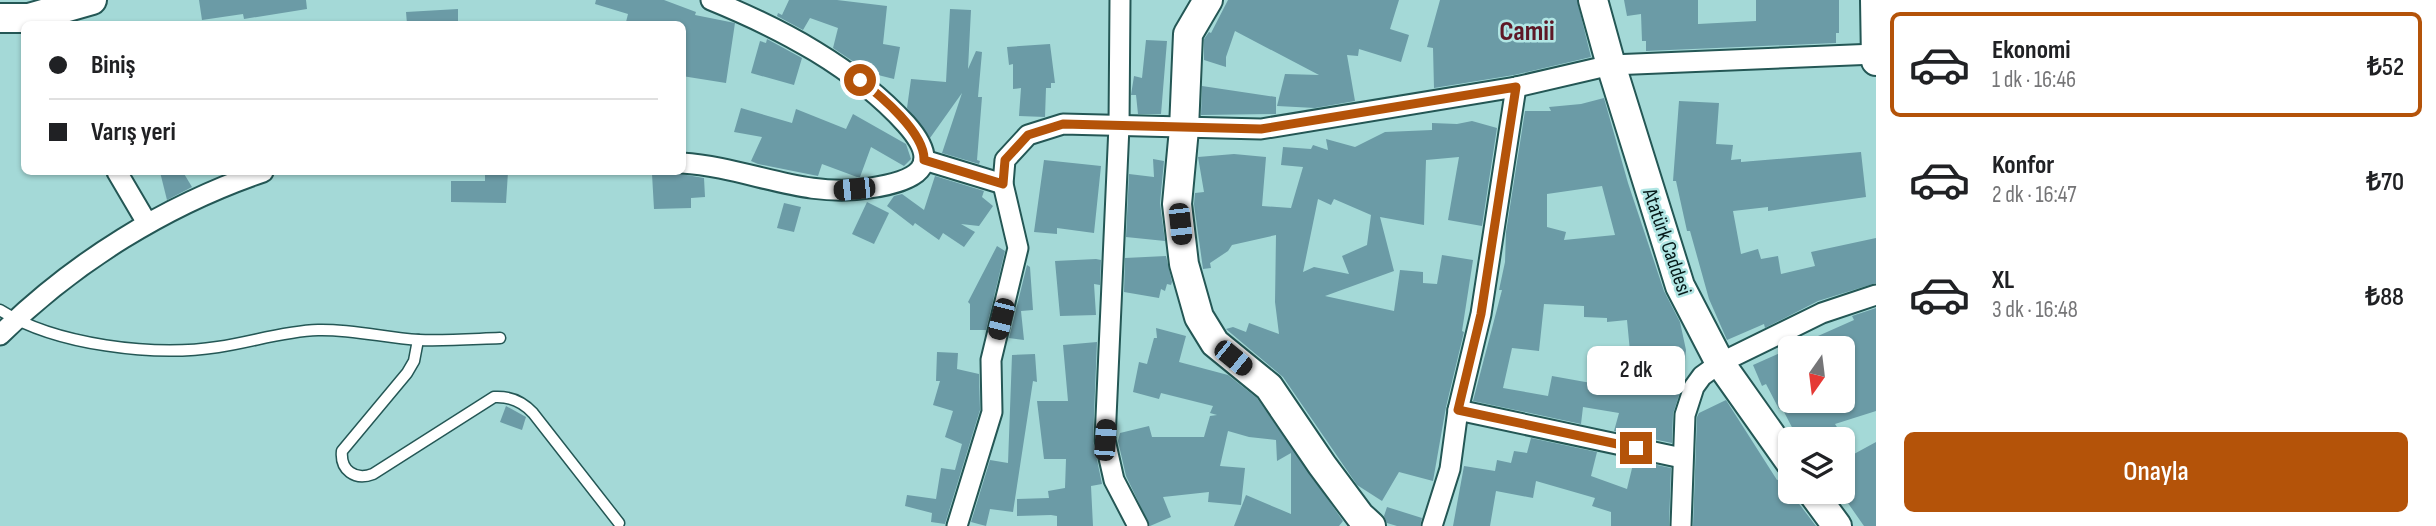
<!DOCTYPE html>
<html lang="tr">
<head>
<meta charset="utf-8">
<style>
	:root { --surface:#fff; --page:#f2f2f2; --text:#202124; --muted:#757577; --line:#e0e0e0; --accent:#b45309 }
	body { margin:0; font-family:"Sofia Sans Condensed",sans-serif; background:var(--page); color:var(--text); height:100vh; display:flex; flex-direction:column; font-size:26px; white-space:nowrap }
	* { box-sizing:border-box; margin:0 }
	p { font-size:23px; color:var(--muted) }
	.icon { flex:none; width:38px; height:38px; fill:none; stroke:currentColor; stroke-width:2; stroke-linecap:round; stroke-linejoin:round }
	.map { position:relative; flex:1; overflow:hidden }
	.drawer { display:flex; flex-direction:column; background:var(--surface); width:560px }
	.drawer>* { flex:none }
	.guide { position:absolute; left:21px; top:21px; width:665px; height:154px; border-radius:10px; box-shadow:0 2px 5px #0004; display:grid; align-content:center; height:154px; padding:0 28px; background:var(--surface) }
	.needle { width:46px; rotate:194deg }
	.controls { position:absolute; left:1778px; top:336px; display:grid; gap:14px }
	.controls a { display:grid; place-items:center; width:77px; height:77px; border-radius:10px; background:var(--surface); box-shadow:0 2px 5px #0004; font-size:35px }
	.end { position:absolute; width:32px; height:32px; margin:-16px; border:9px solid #b45309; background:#fff; box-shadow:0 0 0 4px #fff }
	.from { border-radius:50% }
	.bubble { position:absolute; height:49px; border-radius:10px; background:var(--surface); box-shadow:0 2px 5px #0004; font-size:23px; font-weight:600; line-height:49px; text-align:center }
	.car { position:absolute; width:21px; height:42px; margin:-21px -10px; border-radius:9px; box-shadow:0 0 5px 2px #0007; background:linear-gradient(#222 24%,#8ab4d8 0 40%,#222 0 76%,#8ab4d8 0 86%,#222 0) }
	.guide b { display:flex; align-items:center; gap:24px; height:66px; font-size:26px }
	.guide b+b { border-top:2px solid var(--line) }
	.guide i { width:18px; height:18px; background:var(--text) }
	ul { padding:12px 0 0; list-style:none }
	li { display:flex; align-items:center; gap:21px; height:105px; margin:0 14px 10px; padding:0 14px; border:4px solid transparent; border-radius:10px }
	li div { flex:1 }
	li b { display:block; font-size:26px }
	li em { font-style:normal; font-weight:600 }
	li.on { border-color:var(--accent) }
	li>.icon { width:63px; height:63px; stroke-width:1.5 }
	.action { display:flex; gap:14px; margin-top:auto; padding:14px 28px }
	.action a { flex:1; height:80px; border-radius:10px; background:var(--accent); color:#fff; font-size:28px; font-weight:600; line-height:80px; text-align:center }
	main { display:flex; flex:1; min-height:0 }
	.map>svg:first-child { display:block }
</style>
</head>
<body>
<main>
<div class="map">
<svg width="1876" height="526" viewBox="0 0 1876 526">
	<rect width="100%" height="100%" fill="#a4d9d7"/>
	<g fill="#6b9ba6" fill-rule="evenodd">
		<path d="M199,0H306L307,9L244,19L243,14L202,20Z"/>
		<path d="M596,0H664L696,12L695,15L735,23L726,83L682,76V24L626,22L628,14L595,4Z"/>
		<path d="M789,0H837L887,6L883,44L900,47L894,79L878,75L879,72L868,70L869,66L854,62L833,48L838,28L810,18L803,30L777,16L778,13L782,15Z"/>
		<path d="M1228,0H1399L1390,29L1409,35L1401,62L1359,49L1358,56L1347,55L1355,101L1315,108L1277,106L1285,74L1319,75L1235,31L1226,57V67L1204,60V39L1209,32L1211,33Z"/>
		<path d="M1440,0H1577L1591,57L1514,75L1434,88L1433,48L1427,47Z"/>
		<path d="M1624,0H1698V24L1756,21V0H1839V33H1836V43L1646,51V41H1642L1641,14L1627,16Z"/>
		<path d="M458,9V24H407L406,12Z"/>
		<path d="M950,9L971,10L968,69L976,51L982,52L978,97H982L977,160L980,161L979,164L942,153L962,93L930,138L907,108L911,79L946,82Z"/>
		<path d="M767,39L802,58L794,85L751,73L760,41L766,43Z"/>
		<path d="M1146,40L1167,41L1161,114H1138L1136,95H1131L1134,76L1142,78Z"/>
		<path d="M1050,44L1055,83H1051V88H1046L1045,117L1019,116L1021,88L1013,89V64L1009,65L1007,47Z"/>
		<path d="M1202,86L1276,97V114L1201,115Z"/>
		<path d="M1604,98L1628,183L1664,291L1680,322L1686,350L1683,383L1673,414L1672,443L1614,431L1619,413L1583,407L1581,424L1473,401L1502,290H1499L1505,262L1506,232L1525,111H1551L1549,107L1581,104ZM1602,186L1615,235L1564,240L1566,232L1547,227V194ZM1544,304L1584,306V317L1607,318V322L1627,320L1631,362L1600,359L1599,366H1592L1591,383L1552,376L1548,396L1503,388L1512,348L1539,351Z"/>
		<path d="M1679,101L1719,103L1716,144L1733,145L1731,160L1741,159V162L1861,152L1866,197L1768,211V207L1733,211L1741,254L1758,249L1761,259L1778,256L1781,274L1815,266L1811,252L1876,238V283L1818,301L1765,328L1764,324L1727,340L1709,299L1690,231H1687L1676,181H1673Z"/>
		<path d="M741,108L792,123L796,109L846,129L853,114L906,144L911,159L904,166L871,147L860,177H857L822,164L818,176L758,164L751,161L762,137L734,132Z"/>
		<path d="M1472,121L1497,128L1482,226L1448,220L1459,157L1426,160L1424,225L1380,217L1394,271L1325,296L1394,311L1400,270L1423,272V283L1437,284L1442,255L1473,260L1462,331L1464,332L1446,407L1433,481L1399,472L1382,501L1357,485L1283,377L1226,329L1233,327L1246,332L1249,323L1279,334L1275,302L1276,235L1232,245L1228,251L1210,263L1211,268L1203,269L1194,204L1195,193L1204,192L1198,157L1234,154L1266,157L1262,206L1291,208L1303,167L1281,165L1283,147L1311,149L1313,145L1328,150L1326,139L1355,147L1385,132L1432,130V123L1457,124ZM1318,199L1331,205L1334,199L1371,215L1367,245L1342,256L1349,274L1314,267L1303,272Z"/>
		<path d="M1153,159L1164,161L1160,203L1165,241L1126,237L1129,174L1154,177Z"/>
		<path d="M1044,160L1101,166L1094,233L1057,228V234L1034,232Z"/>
		<path d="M160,172H183L192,187L167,200Z"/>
		<path d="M485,172H508L506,203L451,202V181H485Z"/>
		<path d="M675,173L704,178L705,197L691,198V208L654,209L652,174Z"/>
		<path d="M935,176L984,191L982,197L993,206L979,226L961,224L975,232L964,247L943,233L939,240L915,223L913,226L887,206L894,196L902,194L924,210Z"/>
		<path d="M867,202L889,213L874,244L852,234Z"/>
		<path d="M784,203L801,207L794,232L777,228Z"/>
		<path d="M997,246L1005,251L986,330H970V304L968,302Z"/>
		<path d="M1166,256L1172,282L1171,285L1167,284L1165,291L1161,289L1159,298L1124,292L1125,258Z"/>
		<path d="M1096,259L1101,260L1100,285L1094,284L1096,315L1060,316L1055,261Z"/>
		<path d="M1027,265L1030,267L1033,310L1021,311L1024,340L1009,338Z"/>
		<path d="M1876,308V411L1835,424L1854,454L1876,442V526H1864L1843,496V439H1798L1782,408L1779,409L1766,384L1762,386L1753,365L1854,320L1852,316ZM1790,348H1843V401H1790Z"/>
		<path d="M1156,328L1186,336L1179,362L1228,375L1257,398L1343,521L1339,526H1234L1246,495L1291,514V453L1277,461L1276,440L1249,437L1228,431L1220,466L1245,468L1241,505L1208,502L1209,492L1163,497L1171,517L1150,526L1126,476L1118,441L1120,433L1149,426L1152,437H1204L1210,416L1217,415L1210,413L1213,406L1161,393L1159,399L1133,392L1139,362L1147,364L1154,338H1157Z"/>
		<path d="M1097,342L1093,440L1102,484L1091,486L1093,526H1057V516L1051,515L1017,516V499L1049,498L1048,491L1065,488L1066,459H1044L1037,401H1068L1063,345Z"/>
		<path d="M937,352L958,353L957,369L979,374L980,410L945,524L931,522L932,513L905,506L907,495L936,499L941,468L955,470L962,444L945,437L953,411L933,405L940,381H936Z"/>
		<path d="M1035,354L1037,382L1033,381L1013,512L990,509L986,526L971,522L990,460L1008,463L1012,355Z"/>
		<path d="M1726,400L1777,480L1780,479L1816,526H1693L1697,417L1699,413Z"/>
		<path d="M506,406L526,417L522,430L500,422Z"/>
		<path d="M1531,438L1597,452L1591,476L1627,489L1634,460L1671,468L1669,526H1611V512L1592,506L1595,498L1536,481L1533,498L1496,491L1490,526H1453L1464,466L1495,471L1497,460L1511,463L1514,451L1527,453Z"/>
		<path d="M1387,507L1422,518L1420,526H1397L1387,523L1384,516Z"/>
	</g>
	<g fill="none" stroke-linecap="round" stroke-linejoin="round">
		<g stroke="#245755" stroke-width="13">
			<g id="lane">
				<path d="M0,310C55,345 154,357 218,347C252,342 284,331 318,330C353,329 385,338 419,340C446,341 473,339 500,338"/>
				<path d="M418,340L414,361L407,373L342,451C340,470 355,481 373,474L494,397C510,396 522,401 533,413L619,523"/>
			</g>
		</g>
		<g stroke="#245755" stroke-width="23">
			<g id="street">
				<path d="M1120,0L1119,126L1105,440L1114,480L1138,526"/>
				<path d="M924,160L1003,184"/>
				<path d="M682,163C748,167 803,199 870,188C915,181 945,168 906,124C854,67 782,29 711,0"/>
				<path d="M117,172L147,223"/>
				<path d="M0,335C74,262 166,205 263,172"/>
				<path d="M1458,410L1682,458"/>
				<path d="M957,526L992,412L991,360L1018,248L1003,184L1005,160L1028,135L1063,124L1261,129L1516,87L1611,65L1876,54"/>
				<path d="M1432,526L1450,469L1458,410L1481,314L1516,87"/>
				<path d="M1681,526L1685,415L1694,387L1702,376L1720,363L1822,313L1876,295"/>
			</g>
		</g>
		<g stroke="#245755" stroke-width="32">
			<g id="secondary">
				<path d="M1208,0L1188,34L1184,129L1177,204L1184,264L1199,317L1215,343L1269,387L1322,465L1360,516L1371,526"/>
				<path d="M1593,0L1611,65L1680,286L1720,363L1790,462"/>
				<path d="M1875,0L1876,61"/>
				<path d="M0,18H29L92,0"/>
				<path d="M1812,492L1837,526"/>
			</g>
		</g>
		<use href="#lane" stroke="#fff" stroke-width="10"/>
		<use href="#street" stroke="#fff" stroke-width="19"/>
		<use href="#secondary" stroke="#fff" stroke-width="28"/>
	</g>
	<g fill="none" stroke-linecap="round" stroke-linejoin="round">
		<path stroke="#b45309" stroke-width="9" d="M860,80C881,96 925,133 924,160L1003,184L1005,160L1028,135L1063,124L1261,129L1516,87L1481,314L1458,410L1636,448"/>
	</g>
	<g text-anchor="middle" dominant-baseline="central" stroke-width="5" stroke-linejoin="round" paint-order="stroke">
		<g font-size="21" fill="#061a1a" stroke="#b1e6e4">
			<text transform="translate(1667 242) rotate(71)">Atatürk Caddesi</text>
		</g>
		<g font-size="28" font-weight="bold" fill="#5e1826" stroke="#b1e6e4">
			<text x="1527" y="31">Camii</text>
		</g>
	</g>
</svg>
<div class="controls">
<a><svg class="needle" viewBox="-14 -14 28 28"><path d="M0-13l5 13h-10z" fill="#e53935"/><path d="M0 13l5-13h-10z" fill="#757577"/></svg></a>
<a><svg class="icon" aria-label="layers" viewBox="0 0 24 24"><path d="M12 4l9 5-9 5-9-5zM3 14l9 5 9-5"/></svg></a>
</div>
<i class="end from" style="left:860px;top:80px"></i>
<i class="end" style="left:1636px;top:448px"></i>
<div class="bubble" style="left:1587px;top:346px;width:98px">2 dk</div>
<i class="car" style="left:854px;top:189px;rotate:264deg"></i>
<i class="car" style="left:1180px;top:224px;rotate:174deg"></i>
<i class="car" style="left:1001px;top:319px;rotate:194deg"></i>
<i class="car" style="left:1233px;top:358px;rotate:129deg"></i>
<i class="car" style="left:1105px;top:440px;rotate:4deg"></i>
<div class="guide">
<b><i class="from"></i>Biniş</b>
<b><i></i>Varış yeri</b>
</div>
</div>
<section class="drawer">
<ul>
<li class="on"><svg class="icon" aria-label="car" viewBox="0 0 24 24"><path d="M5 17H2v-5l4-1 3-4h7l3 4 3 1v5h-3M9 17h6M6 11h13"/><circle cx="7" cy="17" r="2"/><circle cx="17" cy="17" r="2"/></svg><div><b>Ekonomi</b><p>1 dk · 16:46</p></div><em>₺52</em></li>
<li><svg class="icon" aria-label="car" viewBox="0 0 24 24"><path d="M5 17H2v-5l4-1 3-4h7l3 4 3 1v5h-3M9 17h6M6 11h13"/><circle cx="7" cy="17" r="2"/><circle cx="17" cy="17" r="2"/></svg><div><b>Konfor</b><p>2 dk · 16:47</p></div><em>₺70</em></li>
<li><svg class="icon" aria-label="car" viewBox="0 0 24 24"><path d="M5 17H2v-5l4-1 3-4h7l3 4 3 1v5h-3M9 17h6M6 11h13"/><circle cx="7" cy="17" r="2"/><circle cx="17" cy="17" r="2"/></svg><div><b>XL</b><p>3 dk · 16:48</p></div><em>₺88</em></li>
</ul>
<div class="action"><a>Onayla</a></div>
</section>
</main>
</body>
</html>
